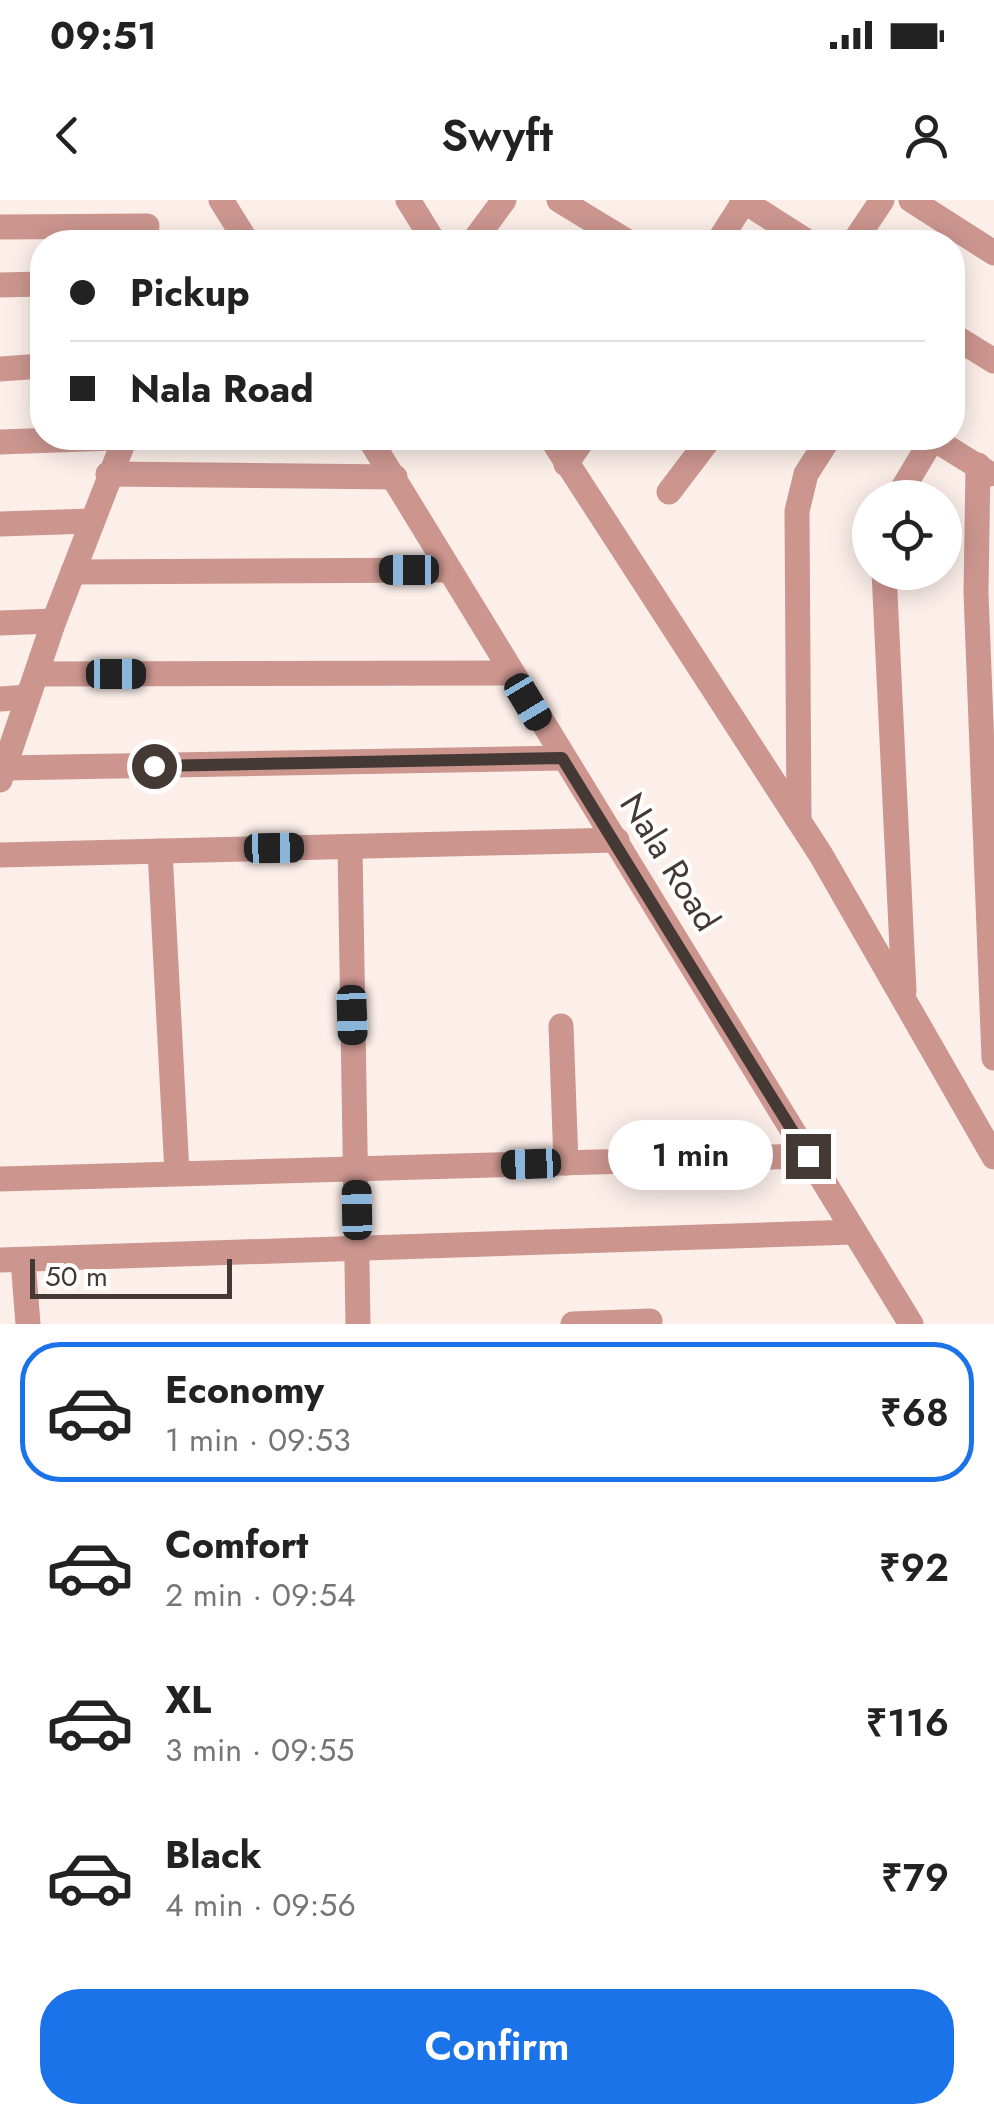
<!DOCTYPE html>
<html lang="en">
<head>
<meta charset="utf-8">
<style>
	:root { --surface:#fff; --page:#f2f2f2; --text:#222; --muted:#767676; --line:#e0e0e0; --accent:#1a73e8 }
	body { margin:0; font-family:Jost,sans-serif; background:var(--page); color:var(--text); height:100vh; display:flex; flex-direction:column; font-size:38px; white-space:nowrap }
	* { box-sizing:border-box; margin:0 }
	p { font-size:32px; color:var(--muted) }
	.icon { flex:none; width:55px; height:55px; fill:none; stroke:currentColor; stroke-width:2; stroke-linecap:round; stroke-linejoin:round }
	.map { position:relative; height:1124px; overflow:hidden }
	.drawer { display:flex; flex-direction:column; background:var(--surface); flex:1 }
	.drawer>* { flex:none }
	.hud { position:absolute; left:30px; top:30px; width:935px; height:220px; border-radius:40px; box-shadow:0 5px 25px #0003; display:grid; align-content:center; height:220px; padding:0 40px; background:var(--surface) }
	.controls { position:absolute; left:852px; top:280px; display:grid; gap:20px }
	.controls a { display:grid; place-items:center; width:110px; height:110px; border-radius:50%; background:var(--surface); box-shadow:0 5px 25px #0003; font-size:50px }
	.scale { position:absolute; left:30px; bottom:25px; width:202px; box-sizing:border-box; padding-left:10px; border:5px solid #453935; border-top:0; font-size:28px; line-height:35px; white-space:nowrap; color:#453935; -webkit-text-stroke:8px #fff; paint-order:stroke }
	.end { position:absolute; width:45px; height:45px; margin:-22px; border:12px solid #453935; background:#fff; box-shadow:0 0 0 5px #fff }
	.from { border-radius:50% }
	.bubble { position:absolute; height:70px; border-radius:35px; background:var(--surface); box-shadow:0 5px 25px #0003; font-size:32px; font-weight:600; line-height:70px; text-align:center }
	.car { position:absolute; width:30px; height:60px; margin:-30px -15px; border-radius:12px; box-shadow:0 0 8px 2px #0007; background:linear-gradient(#222 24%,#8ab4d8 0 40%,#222 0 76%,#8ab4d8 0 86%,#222 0) }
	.hud b { display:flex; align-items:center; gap:35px; height:95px; font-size:38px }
	.hud b+b { border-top:2px solid var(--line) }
	.hud i { width:25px; height:25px; background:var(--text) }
	ul { padding:18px 0 0; list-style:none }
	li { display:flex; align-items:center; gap:30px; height:140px; margin:0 20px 15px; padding:0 20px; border:5px solid transparent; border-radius:40px }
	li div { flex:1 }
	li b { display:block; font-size:38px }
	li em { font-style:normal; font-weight:600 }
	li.active { border-color:var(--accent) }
	li>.icon { width:90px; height:90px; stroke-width:1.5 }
	.action { display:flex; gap:20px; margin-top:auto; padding:20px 40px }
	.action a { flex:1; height:115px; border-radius:40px; background:var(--accent); color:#fff; font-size:40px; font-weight:600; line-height:115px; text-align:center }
	.status { display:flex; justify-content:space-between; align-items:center; height:70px; padding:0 50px; background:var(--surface); direction:ltr }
	.status svg { height:28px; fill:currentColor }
	header { display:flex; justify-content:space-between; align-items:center; height:130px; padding:0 40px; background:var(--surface); font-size:45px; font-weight:600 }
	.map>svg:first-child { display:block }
</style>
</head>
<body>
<div class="status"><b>09:51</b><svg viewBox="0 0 49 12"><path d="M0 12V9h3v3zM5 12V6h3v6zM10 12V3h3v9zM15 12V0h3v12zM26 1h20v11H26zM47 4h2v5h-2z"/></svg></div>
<header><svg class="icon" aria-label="back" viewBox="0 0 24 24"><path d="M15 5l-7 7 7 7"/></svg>Swyft<svg class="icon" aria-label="person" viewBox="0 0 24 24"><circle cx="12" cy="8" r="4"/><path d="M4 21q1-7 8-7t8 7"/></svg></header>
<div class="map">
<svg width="994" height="1124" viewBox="0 0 994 1124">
	<rect width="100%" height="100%" fill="#fcefea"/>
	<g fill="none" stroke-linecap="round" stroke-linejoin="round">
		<g stroke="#cc968f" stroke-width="25">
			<path d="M221,0L247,42"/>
			<path d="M408,0L434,42"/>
			<path d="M559,0L628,42"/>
			<path d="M742,0L808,42"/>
			<path d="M911,0L994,53"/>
			<path d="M0,27L147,26"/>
			<path d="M473,42L504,0"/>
			<path d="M718,42L745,0"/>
			<path d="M854,42L882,0"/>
			<path d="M0,85L42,84"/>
			<path d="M952,135L994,161"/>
			<path d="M0,169L42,166"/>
			<path d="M369,238L911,1124"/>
			<path d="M551,238L821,655L994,957"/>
			<path d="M932,238L990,274"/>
			<path d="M0,242L113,238"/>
			<path d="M566,264L584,238"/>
			<path d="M978,265L976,393L994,858"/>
			<path d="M108,274L395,277"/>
			<path d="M669,292L710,238"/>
			<path d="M897,298L933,238"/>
			<path d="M0,324L91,321"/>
			<path d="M73,372L447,370"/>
			<path d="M884,372L904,791"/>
			<path d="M0,423L54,421"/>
			<path d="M37,474L511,473"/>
			<path d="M0,499L27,497"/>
			<path d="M5,568L562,558"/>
			<path d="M0,580L54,421L125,238"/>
			<path d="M799,621L797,311L806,274L829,238"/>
			<path d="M350,647L358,1124"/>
			<path d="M160,651L177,973"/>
			<path d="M0,655L617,640"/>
			<path d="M561,826L566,963"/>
			<path d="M0,979L808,956"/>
			<path d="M0,1060L854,1032"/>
			<path d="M23,1060L28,1124"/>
			<path d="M573,1124L650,1121"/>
		</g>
	</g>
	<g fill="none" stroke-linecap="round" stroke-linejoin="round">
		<path stroke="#453935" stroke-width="12" d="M154,566L562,558L808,956"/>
	</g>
	<g text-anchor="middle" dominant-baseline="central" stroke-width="8" stroke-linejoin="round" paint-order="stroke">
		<g font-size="35" fill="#453935" stroke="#fff">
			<text transform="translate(670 662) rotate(58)">Nala Road</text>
		</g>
	</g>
</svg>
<div class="controls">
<a><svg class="icon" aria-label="locate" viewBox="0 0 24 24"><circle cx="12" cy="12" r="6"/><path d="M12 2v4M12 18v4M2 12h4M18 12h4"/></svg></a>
</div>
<div class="scale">50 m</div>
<i class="end from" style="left:154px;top:566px"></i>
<i class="end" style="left:808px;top:956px"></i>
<div class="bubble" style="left:608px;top:920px;width:165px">1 min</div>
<i class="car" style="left:409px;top:370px;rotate:270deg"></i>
<i class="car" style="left:116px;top:474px;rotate:90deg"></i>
<i class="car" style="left:528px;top:502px;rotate:149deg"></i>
<i class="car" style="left:274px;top:648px;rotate:89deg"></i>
<i class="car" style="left:352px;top:815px;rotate:178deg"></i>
<i class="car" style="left:531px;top:964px;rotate:268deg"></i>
<i class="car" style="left:357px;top:1010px;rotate:359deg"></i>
<div class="hud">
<b><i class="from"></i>Pickup</b>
<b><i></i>Nala Road</b>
</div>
</div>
<section class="drawer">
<ul>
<li class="active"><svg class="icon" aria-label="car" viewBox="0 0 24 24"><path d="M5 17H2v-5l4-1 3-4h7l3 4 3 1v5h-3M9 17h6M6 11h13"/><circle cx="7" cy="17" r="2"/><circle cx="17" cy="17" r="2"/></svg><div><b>Economy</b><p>1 min · 09:53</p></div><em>₹68</em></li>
<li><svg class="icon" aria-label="car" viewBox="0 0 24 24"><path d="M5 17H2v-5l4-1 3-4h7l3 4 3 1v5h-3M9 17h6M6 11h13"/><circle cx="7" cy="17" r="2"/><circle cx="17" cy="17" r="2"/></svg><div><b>Comfort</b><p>2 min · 09:54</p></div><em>₹92</em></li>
<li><svg class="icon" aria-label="car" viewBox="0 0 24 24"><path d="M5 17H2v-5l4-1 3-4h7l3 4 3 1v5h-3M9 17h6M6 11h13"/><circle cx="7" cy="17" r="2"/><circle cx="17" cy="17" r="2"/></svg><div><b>XL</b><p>3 min · 09:55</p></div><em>₹116</em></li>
<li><svg class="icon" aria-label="car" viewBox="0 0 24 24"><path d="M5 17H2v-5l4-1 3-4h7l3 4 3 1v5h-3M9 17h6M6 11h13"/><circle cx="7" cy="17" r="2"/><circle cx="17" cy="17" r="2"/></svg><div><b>Black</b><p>4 min · 09:56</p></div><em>₹79</em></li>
</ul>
<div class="action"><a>Confirm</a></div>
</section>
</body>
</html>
